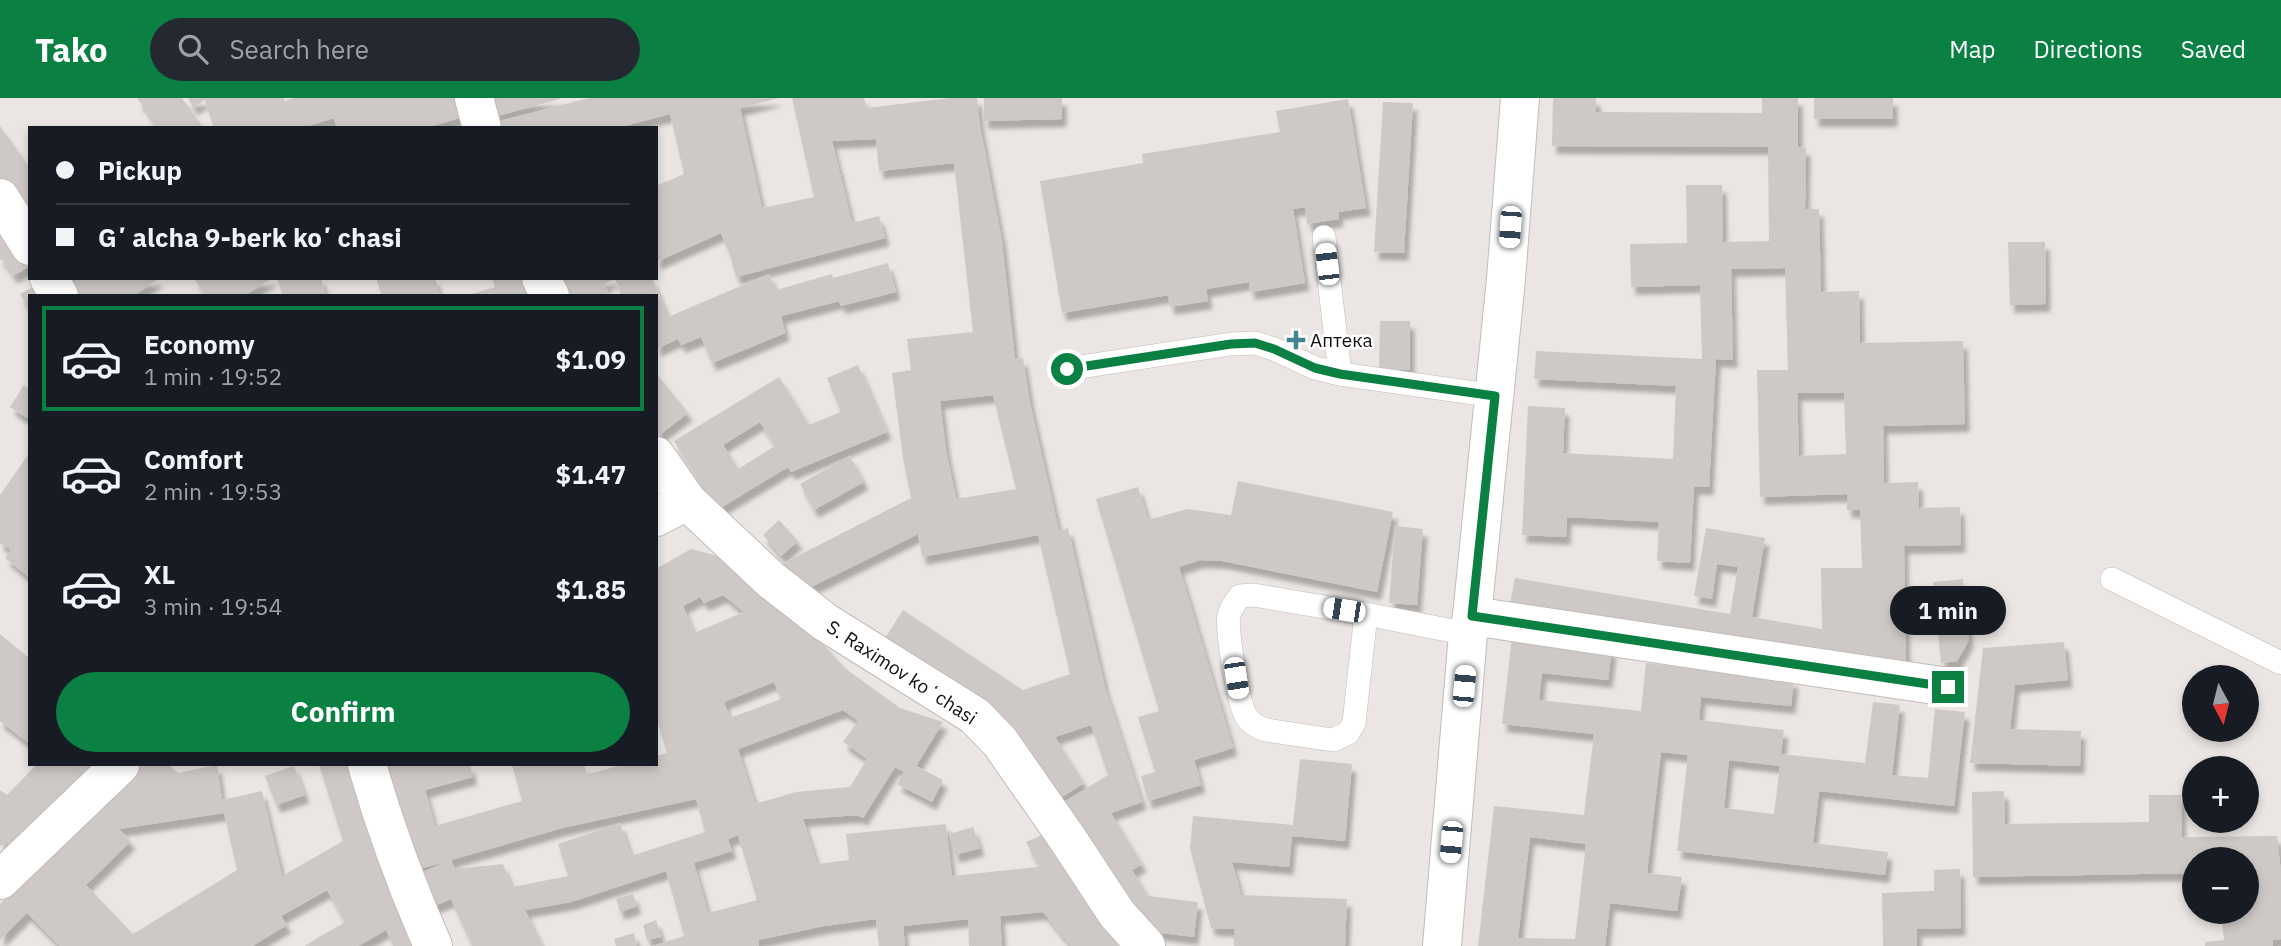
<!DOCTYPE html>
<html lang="en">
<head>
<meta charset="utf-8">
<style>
	:root { --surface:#171b24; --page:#242831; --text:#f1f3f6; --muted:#9ea1a6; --line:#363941; --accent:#0b8043 }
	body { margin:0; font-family:"IBM Plex Sans",sans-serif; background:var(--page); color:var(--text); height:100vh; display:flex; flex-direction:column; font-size:26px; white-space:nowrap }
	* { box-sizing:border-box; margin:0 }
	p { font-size:23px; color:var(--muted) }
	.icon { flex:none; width:38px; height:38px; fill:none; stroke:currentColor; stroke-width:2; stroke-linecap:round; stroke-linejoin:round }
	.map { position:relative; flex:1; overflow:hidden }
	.sheet { position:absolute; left:28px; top:196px; width:630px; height:472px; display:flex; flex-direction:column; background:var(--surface); border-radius:0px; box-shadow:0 4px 10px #0003 }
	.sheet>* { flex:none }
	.banner { position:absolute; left:28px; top:28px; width:630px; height:154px; border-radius:0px; box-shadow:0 4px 10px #0003; display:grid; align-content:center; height:154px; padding:0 28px; background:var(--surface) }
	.needle { width:46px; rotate:173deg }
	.buttons { position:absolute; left:2182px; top:567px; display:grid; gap:14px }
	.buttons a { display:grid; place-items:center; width:77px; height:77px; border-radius:50%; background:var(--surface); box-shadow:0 4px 10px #0003; font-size:35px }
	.end { position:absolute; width:32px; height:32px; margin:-16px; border:9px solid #0b8043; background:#fff; box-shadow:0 0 0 4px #fff }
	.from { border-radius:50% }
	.bubble { position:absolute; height:49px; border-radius:24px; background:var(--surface); box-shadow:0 4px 10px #0003; font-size:23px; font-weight:800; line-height:49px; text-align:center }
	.car { position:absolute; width:21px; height:42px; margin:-21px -10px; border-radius:9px; box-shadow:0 0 5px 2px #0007; background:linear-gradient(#fff 24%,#345 0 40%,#fff 0 76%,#345 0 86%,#fff 0) }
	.banner b { display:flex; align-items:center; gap:24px; height:66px; font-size:26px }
	.banner b+b { border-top:2px solid var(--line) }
	.banner i { width:18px; height:18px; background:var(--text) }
	ul { padding:12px 0 0; list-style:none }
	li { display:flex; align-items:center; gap:21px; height:105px; margin:0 14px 10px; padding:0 14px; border:4px solid transparent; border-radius:0px }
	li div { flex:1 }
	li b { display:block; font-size:26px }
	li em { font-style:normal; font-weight:800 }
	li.current { border-color:var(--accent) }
	li>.icon { width:63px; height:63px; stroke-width:1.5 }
	.button { display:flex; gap:14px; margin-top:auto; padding:14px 28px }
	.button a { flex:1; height:80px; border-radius:42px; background:var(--accent); color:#fff; font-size:28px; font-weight:800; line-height:80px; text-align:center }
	header { display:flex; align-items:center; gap:42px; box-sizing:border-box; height:98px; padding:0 35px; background:var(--accent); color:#fff }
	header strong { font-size:33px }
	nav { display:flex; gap:38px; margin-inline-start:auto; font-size:24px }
	.search { width:490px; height:63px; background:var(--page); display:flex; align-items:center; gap:18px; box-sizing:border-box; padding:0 24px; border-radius:38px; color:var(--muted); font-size:26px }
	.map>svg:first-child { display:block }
</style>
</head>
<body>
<header>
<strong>Tako</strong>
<div class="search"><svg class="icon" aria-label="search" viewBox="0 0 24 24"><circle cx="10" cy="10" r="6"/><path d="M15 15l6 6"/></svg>Search here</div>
<nav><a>Map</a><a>Directions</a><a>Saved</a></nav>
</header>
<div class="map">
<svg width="2281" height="848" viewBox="0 0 2281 848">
	<defs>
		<filter id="shadow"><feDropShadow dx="4.5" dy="8" stdDeviation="2" flood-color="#0004"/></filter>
	</defs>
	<rect width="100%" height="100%" fill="#ebe6e3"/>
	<g fill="#cec9c6" fill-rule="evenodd" filter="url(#shadow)">
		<path d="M137,0H182L203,30H158Z"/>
		<path d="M188,0H284L285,3L294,0H463L469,17L426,30H337L334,20L302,30H214L205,2L193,9Z"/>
		<path d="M485,0H560V1L490,20Z"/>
		<path d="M589,0H779L740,10L762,110L814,99L792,0H864L867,10L950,0H977L980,28L1002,143L1015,261L1023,260L1030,305L1059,433L1068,430L1105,590L1142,704L1111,715L1142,766L1132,772L1148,798L1198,804L1194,839L1137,832L1059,707L1108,677L1091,627L1055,639L1084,685L1052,705L882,545L903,512L1023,592L1070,576L1038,437L922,459L918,436L797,496L782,466L911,400L903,360L892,275L911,272L907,241L973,234L954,65L879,73L876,41L832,43L852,125L879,118L885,140L736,179L730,157L721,135L656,164V88L684,76L670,16L617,30H497L496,24ZM993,297L1016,391L956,401L946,352L940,303Z"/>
		<path d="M984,0H1062V21L984,23Z"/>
		<path d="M1553,0H1596V14L1762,15V0H1798V49L1806,50L1805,111H1819L1821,194L1859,193L1860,245L1963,243L1965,326L1883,328L1884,385L1918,384L1919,410L1960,409L1961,447L1904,448L1906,569L1508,515L1515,480L1730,516L1738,469L1717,466L1712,501L1694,498L1706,430L1765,440L1752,519L1822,531L1821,470H1862L1860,412H1847V396L1760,399L1757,272H1788L1785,170L1731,171L1733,262L1716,261L1709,389H1694L1690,465L1657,463L1659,424L1567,419L1566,439L1522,437L1528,308L1565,310L1563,355L1673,361L1676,288L1534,281L1536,253L1702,261L1700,187L1631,189L1630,146L1687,145L1686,87H1722L1723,144L1769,143L1768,49L1552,48ZM1797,295H1844L1846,356L1799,358Z"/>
		<rect x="1814" y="0" width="79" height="21"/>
		<path d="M1348,1L1366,110L1338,114L1339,121L1307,126L1305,109L1293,111L1305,185L1250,194L1249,184L1206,191L1208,203L1170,209L1168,197L1062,215L1040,83L1143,65L1142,56L1280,34L1276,13Z"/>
		<path d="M1383,4L1413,5L1404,155L1374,154Z"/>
		<path d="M0,28L30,71V132L0,86Z"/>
		<path d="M0,108L30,154V168L13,178L2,161L0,163Z"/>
		<path d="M2008,144H2045L2046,206L2010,207Z"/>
		<path d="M888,165L896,194L841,208L839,203L781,218L785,235L712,265L701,239L681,247L678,241L656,251V198H622L615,181L604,186L611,198H560L552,180H652L668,219L769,176L776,192L832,176L833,180Z"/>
		<path d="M61,180H160L133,198H63Z"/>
		<path d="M194,180H273L243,198H205Z"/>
		<path d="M277,180H321L326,198H283Z"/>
		<path d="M376,180H435L440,198H382Z"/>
		<path d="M492,180H529L536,198H465L495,189Z"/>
		<path d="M40,185L47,198H30V213L20,196Z"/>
		<path d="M1380,223H1410V272L1379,271Z"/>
		<path d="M858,267L887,334L791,374L788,369L717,412L674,343L779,279L809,327L841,314L827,280ZM760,324L775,348L738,371L723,347Z"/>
		<path d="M656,275L688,315L658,338L656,335Z"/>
		<path d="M24,287L30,291V316L27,320L10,309Z"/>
		<path d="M30,354V480L5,460L11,452L0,445V397Z"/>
		<path d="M850,358L864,384L814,412L800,386Z"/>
		<path d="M1238,383L1393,414L1377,494L1222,463L1200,462L1179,469L1233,650L1194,662L1201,687L1148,703L1141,678L1155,674L1138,619L1159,613L1096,401L1138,389L1148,422L1187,411L1231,417Z"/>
		<path d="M779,422L798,443L781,458L763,437Z"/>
		<path d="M1395,428L1423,431L1417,507L1389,505Z"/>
		<path d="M691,451L737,463L797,518L846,571L900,610L943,624L916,668L943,682L932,704L897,686L904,674L895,669L863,720L857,717L803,721L817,766L849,762L846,736L946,726L952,778L1039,769L1026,744L1051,733L1129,848H1071L1043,814L1000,818L1002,848H969L968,821L903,828L905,848H879L876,821L824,828L758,842L759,848H653L684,838L666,773L571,804L525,812L542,848H472L451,801L422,813L407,781L448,763L405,775L374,667H470L473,679L425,692L435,728L522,703L512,667H584L587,676L623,667H656V658L667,655L656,618V533L658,532L656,528V471ZM723,497L744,514L694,535L683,508L700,499L704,505ZM774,584L781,601L730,620L724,604ZM843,612L858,623L843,644L867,661L850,689L796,694L755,706L738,651ZM696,701L705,734L631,758L620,725L558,746L568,778L512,789L503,766L455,771L451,762L562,730ZM738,737L757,802L708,815L694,765L732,753L728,741Z"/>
		<path d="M1963,481L1969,542L1957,563L1941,565L1933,484Z"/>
		<path d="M0,536L30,561V646L0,623Z"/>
		<path d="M1512,539L1612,551L1608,582L1542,575L1539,602L1641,613L1646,565L1794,582L1791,608L1701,599L1699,622L1784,632L1781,656L1865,665L1873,604L1900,607L1892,677L1928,680L1935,611L1965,614L1954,708L1819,693L1813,745L1888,754L1885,777L1677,753L1688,657L1661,654L1647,775L1682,779L1677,813L1610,805L1605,848H1478L1494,708L1584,717L1594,636L1502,626ZM1729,662L1780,668L1774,716L1724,710ZM1530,739L1586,746L1575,841L1518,840Z"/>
		<path d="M2064,544L2068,582L2015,587L2010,631L2081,633L2080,668L1970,665L1983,550Z"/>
		<path d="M1300,661L1352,666L1345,743L1292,738L1289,769L1232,764L1241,797L1347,801L1345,848H1234V831L1211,830L1190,750L1193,718L1293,727Z"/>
		<path d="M36,667H96L13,744L0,748V692L7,697Z"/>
		<path d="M142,667H169L178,675L217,667L222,702L262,693L282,778L343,743L319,667H352L427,848H393L386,832L358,848H304L345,824L327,792L281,818L287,827L252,848H60L27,815L0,842V806L52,752ZM224,715L237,772L133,836L86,787L131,743L119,731Z"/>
		<path d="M294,668L305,697L276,707L265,678Z"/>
		<path d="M2004,693L2005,726L2149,724V697H2181L2182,739L2277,738L2281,775V841L2273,842V848H2205V844L2224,842L2221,814H2247V761H2194V775L1973,779L1972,694Z"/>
		<path d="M973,729L980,750L955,757L949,736Z"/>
		<path d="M1960,771L1961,830L1917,831V848H1883L1882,795L1934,793V772Z"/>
		<path d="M633,796L637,808L620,814L616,801Z"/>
		<path d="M656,822L661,839L647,842L643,827Z"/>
		<path d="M634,835L637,848H616L614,841Z"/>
	</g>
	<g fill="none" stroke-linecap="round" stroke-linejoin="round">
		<g stroke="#c0bcb8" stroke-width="24">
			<g id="lane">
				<path d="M1324,139L1340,276"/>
				<path d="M1067,271L1231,246L1255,245L1274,251L1315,270L1340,276L1495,298"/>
				<path d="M2112,481L2281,565"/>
				<path d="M1366,516L1354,625L1348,635L1333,642L1266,632C1257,629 1249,625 1245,616C1238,603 1226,531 1229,517C1231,510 1236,503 1240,498L1253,497L1366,516L1468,536"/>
			</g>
		</g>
		<g stroke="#c0bcb8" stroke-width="40">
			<g id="street">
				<path d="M474,0L482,30"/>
				<path d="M0,100L30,148"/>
				<path d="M49,180L59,198"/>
				<path d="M541,180L550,198"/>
				<path d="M656,358L687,403L771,482L825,524L975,618L1000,644L1067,740L1117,816L1146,848"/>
				<path d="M656,419L687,403"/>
				<path d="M1472,518L1948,589"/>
				<path d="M367,667C385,729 407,789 433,848"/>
				<path d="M0,782L120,667"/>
			</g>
		</g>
		<g stroke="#c0bcb8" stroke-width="40">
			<path id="secondary" d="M1442,848L1468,536L1472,518L1506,181L1520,0"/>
		</g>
		<use href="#lane" stroke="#fff" stroke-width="23"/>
		<use href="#street" stroke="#fff" stroke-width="38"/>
		<use href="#secondary" stroke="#fff" stroke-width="38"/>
	</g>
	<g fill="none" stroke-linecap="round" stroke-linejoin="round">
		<path stroke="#0b8043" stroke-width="9" d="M1067,271L1231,246L1255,245L1274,251L1315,270L1340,276L1495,298L1472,518L1948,589"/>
	</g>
	<path fill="#408592" stroke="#fff" stroke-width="2.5" d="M1292.5 231.5h7v7h7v7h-7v7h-7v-7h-7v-7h7z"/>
	<g text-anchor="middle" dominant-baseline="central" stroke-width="5" stroke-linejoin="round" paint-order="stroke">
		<g font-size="19" fill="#131110" stroke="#fff" text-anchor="start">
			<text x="1310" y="242">Аптека</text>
		</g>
		<g font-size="19" fill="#131110" stroke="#fff">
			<text transform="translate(902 574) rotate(33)">S. Raximov koʻchasi</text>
		</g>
	</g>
</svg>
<div class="buttons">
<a><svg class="needle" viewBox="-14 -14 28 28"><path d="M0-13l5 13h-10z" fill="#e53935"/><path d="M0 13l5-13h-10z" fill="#9ea1a6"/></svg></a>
<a>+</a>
<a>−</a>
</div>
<i class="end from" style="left:1067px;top:271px"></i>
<i class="end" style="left:1948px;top:589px"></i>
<div class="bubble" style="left:1890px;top:488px;width:116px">1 min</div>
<i class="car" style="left:1510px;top:129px;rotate:184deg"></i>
<i class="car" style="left:1327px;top:166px;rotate:353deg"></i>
<i class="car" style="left:1344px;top:512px;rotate:279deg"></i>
<i class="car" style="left:1236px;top:580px;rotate:171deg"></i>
<i class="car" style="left:1464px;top:588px;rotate:5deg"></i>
<i class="car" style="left:1451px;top:744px;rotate:185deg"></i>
<div class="banner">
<b><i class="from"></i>Pickup</b>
<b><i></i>Gʼalcha 9-berk koʼchasi</b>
</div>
<section class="sheet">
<ul>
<li class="current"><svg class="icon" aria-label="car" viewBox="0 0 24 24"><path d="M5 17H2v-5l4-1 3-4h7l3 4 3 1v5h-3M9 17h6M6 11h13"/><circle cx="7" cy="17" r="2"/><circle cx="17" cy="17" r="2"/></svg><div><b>Economy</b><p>1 min · 19:52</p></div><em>$1.09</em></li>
<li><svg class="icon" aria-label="car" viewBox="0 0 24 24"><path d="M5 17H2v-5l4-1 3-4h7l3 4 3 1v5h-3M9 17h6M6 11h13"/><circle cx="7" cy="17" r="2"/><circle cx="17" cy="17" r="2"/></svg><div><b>Comfort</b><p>2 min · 19:53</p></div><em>$1.47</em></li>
<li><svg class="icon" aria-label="car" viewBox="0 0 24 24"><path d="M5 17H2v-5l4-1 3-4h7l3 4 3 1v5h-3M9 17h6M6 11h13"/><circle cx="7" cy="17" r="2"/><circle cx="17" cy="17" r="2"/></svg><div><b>XL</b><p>3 min · 19:54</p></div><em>$1.85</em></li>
</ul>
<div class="button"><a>Confirm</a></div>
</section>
</div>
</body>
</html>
